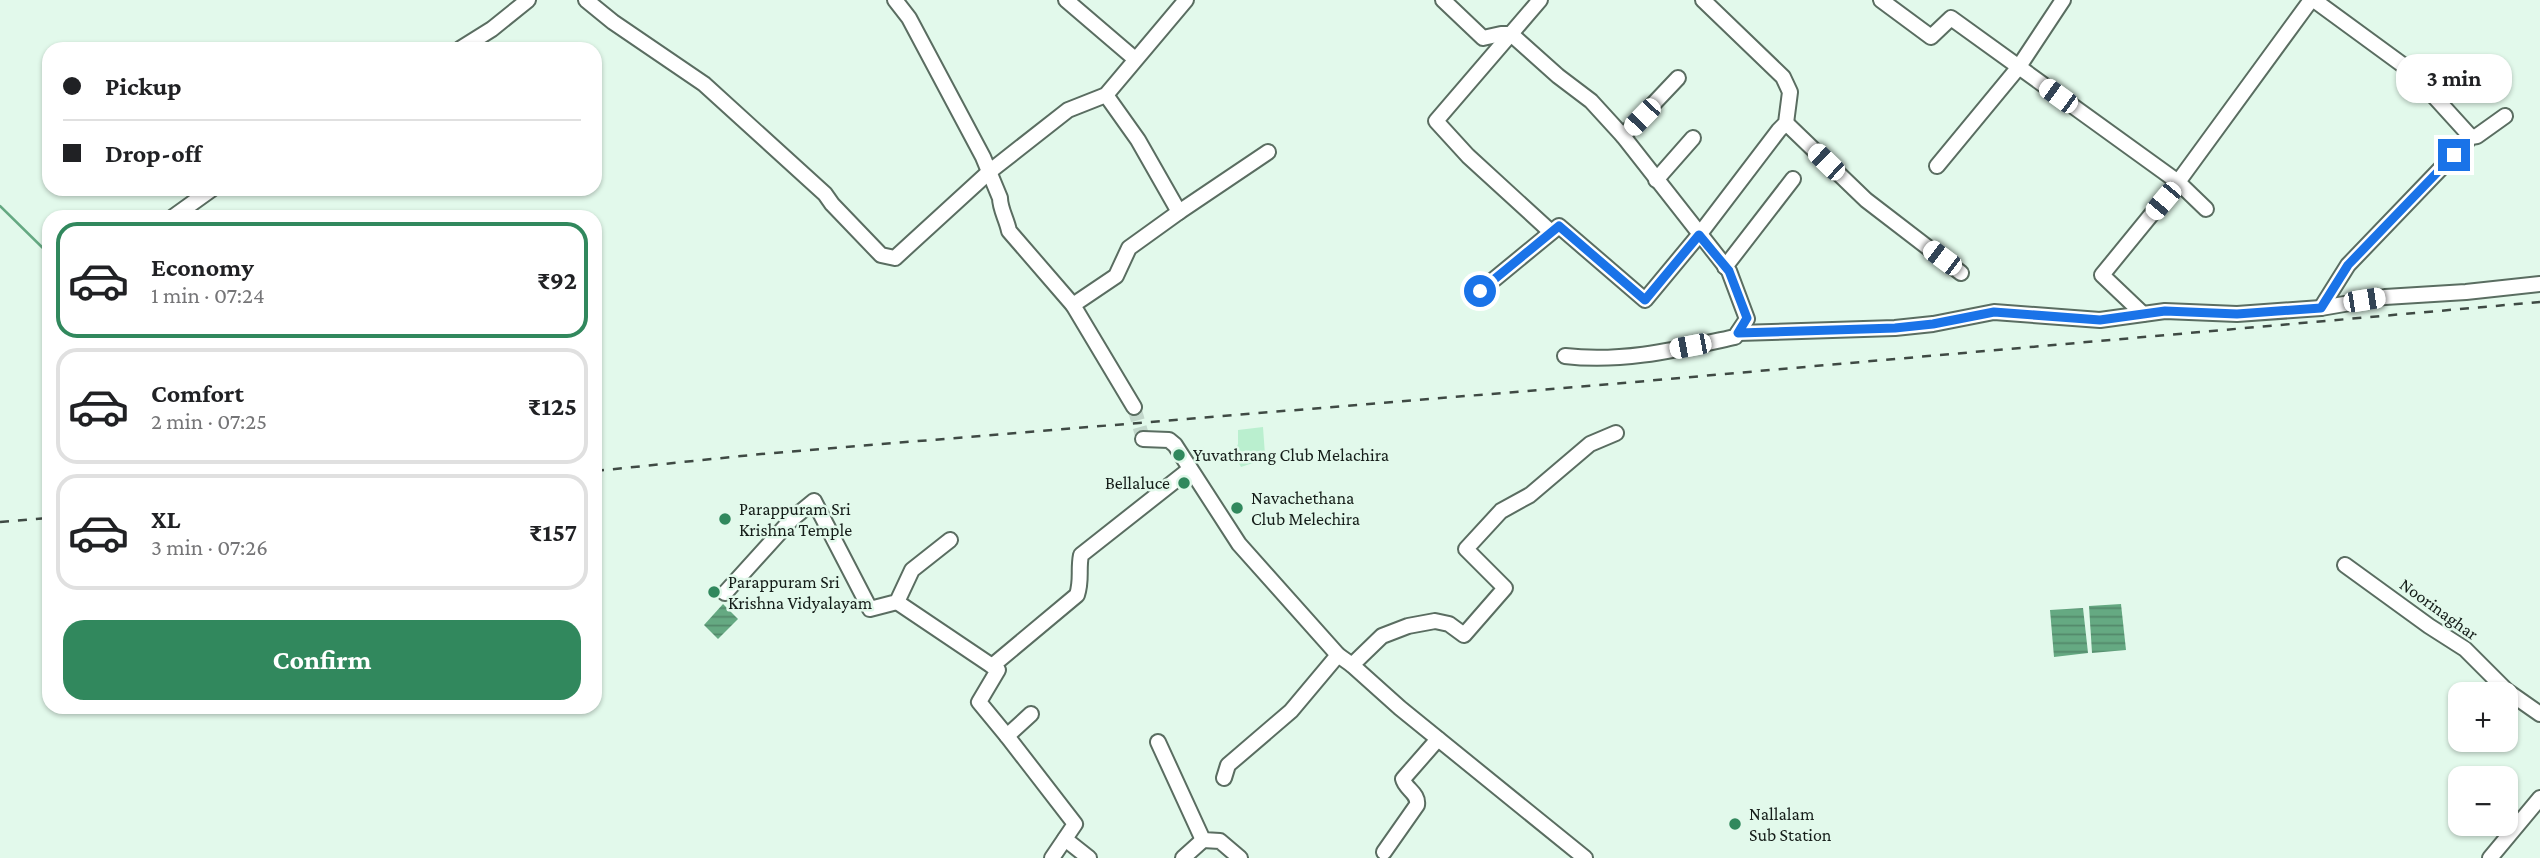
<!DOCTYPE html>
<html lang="en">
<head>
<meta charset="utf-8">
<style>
	:root { --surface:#fff; --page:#f2f2f2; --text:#202124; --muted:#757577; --line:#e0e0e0; --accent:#31885d }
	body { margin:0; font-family:"Crimson Pro",serif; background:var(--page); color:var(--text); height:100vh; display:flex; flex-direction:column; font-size:26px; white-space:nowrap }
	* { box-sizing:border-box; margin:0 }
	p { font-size:23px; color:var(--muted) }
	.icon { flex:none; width:38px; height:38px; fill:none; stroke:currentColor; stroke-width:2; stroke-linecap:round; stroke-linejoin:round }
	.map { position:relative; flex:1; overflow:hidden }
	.side { position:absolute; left:42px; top:210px; width:560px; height:504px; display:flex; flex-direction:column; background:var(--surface); border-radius:21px; box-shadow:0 2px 5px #0004 }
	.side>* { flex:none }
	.guide { position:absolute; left:42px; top:42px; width:560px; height:154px; border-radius:21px; box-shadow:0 2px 5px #0004; display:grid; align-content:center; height:154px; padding:0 21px; background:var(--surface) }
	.tools { position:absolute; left:2448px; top:682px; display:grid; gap:14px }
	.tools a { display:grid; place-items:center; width:70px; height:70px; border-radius:14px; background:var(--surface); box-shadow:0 2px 5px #0004; font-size:35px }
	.end { position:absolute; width:32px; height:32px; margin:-16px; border:9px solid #1a73e8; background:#fff; box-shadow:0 0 0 4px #fff }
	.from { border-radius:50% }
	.bubble { position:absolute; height:49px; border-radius:21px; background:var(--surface); box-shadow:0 2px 5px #0004; font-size:23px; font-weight:700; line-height:49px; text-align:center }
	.car { position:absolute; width:21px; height:42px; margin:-21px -10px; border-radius:9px; box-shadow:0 0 5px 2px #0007; background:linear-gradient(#fff 24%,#345 0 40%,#fff 0 76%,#345 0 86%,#fff 0) }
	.guide b { display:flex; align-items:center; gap:24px; height:66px; font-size:26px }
	.guide b+b { border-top:2px solid var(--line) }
	.guide i { width:18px; height:18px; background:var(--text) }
	ul { padding:12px 0 0; list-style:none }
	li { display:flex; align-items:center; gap:21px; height:116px; margin:0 14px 10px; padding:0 7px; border:4px solid var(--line); border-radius:21px }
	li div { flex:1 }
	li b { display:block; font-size:26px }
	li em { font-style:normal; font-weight:700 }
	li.selected { border-color:var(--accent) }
	li>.icon { width:63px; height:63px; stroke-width:1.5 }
	.button { display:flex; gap:14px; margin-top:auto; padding:14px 21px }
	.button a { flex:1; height:80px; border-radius:21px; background:var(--accent); color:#fff; font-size:28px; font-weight:700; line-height:80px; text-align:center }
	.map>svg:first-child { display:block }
</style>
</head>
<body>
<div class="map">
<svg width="2540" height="858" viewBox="0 0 2540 858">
	<defs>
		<pattern id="water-rules" width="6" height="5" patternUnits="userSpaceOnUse" patternTransform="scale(1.75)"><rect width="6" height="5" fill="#65a982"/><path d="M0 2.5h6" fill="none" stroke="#52896a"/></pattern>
	</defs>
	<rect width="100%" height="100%" fill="#e2f9eb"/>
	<path fill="#baefcf" d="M1263,427L1265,455L1253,463L1241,467L1234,454L1238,444V430Z"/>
	<g fill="url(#water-rules)">
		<path d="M723,604L738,619L718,639L704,625Z"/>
		<path d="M2121,604L2126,650L2092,653L2089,606Z"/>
		<path d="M2083,608L2088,653L2054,657L2050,610Z"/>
	</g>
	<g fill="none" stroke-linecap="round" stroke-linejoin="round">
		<path stroke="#65a982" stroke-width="2.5" d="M0,206L49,254"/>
		<path stroke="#c3d8cc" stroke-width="14" stroke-dasharray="14 7" stroke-linecap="butt" d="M1134,407L1143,439"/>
		<g stroke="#5a6d61" stroke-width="18">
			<g id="minor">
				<path d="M586,0L613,22L704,84L825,194L832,204L881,255L895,258L989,172L1068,110L1106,95L1186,0"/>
				<path d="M895,0L909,18L983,157L1000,198C1000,209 1007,220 1009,231L1073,305"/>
				<path d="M1066,0L1135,59"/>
				<path d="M1443,0L1483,38L1501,34H1511L1558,76L1591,101L1623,136L1729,271L1747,319L1735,337C1679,349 1623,363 1565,356"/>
				<path d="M1540,0L1436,121L1468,156L1551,232"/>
				<path d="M1881,0L1931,37L1951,18L2178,182L2206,209"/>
				<path d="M2314,0L2411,71L2471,137"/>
				<path d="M460,49L492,29L528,0"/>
				<path d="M1106,95L1138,140L1179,212L1129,248L1116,276L1073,305L1134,407"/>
				<path d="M1786,123L1866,200L1961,273"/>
				<path d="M1623,136L1678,78"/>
				<path d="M1937,166L2018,68L2063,0"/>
				<path d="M1656,180L1693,138"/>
				<path d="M1179,212L1268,152"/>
				<path d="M173,217L212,189"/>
				<path d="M1725,267L1793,179"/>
				<path d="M1480,291L1559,226L1645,300L1699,235L1779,130L1786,123L1790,92L1783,77L1703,0"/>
				<path d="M2321,308L2348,265L2471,137L2477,136L2505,116"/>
				<path d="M2143,314L2102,275L2178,182L2311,0"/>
				<path d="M1738,333L1895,328L1933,324L1994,312L2100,320L2165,311L2237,314L2321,308L2385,297L2466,292L2540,284"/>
				<path d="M1143,439L1169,440L1175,445L1239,544L1338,655L1352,665L1382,636L1408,626L1435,621L1449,624L1464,635L1505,588L1466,549L1501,511L1530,495L1590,444L1616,433"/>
				<path d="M2345,565L2429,626L2465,649L2507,691L2540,714"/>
				<path d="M725,593L792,519L814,501L870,609L897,602L912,570L950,540"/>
				<path d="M897,602L998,670L979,702L1007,736"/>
				<path d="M1352,665L1400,708L1585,858"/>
				<path d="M992,666L1077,595C1082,580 1078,570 1081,555L1190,469"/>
				<path d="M1031,714L1007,736L1075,824L1052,858"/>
				<path d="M1158,742L1203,840L1220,841L1240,858"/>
				<path d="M1224,778L1228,765L1291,711L1338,655"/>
				<path d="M1065,839L1089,858"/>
				<path d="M1384,852L1417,805C1419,793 1405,789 1403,779L1438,739"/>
				<path d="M1183,858L1203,840"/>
				<path d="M2490,858L2540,798"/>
			</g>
		</g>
		<use href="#minor" stroke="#fff" stroke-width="14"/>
		<g stroke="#3f4a44" stroke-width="2.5" stroke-dasharray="9 9" stroke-linecap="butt">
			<path d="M595,471L761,454L1612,384L2540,302"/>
			<path d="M0,522L49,518"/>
		</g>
	</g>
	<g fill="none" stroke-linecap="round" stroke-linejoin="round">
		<path stroke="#1a73e8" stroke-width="9" d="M1480,291L1559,226L1645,300L1699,235L1729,271L1747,318L1738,333L1895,328L1933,324L1994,312L2100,320L2165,311L2237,314L2321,308L2348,265L2454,155"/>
	</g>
	<g fill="#31885d" stroke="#e2f9eb" stroke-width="2.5">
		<circle cx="1179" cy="455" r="7"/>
		<circle cx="1184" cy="483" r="7"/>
		<circle cx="1237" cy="508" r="7"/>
		<circle cx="725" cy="519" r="7"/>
		<circle cx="714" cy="592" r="7"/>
		<circle cx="1735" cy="824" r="7"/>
	</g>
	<g text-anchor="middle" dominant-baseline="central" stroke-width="5" stroke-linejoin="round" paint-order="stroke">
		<g font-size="18" fill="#151d19" stroke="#e2f9eb" text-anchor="start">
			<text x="1193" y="455">Yuvathrang Club Melachira</text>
			<text x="1170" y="483" text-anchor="end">Bellaluce</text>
			<text x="1251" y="498">Navachethana<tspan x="1251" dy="21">Club Melechira</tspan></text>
			<text x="739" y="509">Parappuram Sri<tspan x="739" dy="21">Krishna Temple</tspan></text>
			<text x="728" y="582">Parappuram Sri<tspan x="728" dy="21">Krishna Vidyalayam</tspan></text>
			<text x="1749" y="814">Nallalam<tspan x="1749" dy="21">Sub Station</tspan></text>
		</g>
		<g font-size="18" fill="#151d19" stroke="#e2f9eb">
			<text transform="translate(2439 609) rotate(36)">Noorinaghar</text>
		</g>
	</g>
</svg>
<div class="tools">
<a>+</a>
<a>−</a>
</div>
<i class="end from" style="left:1480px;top:291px"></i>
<i class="end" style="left:2454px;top:155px"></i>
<div class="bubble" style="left:2396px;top:54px;width:116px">3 min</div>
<i class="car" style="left:2058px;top:96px;rotate:306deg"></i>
<i class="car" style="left:1642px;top:117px;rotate:224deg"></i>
<i class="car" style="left:1826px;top:162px;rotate:314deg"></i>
<i class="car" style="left:2163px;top:201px;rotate:220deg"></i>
<i class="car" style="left:1942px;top:258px;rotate:307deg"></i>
<i class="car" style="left:2364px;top:300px;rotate:81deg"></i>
<i class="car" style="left:1690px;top:346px;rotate:259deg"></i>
<div class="guide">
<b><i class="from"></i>Pickup</b>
<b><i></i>Drop-off</b>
</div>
<section class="side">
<ul>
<li class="selected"><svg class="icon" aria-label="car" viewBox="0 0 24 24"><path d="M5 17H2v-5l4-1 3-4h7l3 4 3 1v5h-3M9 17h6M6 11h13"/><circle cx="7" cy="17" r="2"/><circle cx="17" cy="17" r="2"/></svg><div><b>Economy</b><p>1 min · 07:24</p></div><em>₹92</em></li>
<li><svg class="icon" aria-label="car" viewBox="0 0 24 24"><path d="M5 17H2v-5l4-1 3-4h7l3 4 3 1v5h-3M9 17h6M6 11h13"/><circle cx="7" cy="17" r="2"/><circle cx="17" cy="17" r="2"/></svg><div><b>Comfort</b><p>2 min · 07:25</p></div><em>₹125</em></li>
<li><svg class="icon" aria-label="car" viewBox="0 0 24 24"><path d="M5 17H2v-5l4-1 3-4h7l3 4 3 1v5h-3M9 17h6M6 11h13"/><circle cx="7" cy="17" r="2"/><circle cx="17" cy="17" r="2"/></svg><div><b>XL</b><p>3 min · 07:26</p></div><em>₹157</em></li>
</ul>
<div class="button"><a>Confirm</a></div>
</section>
</div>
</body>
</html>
